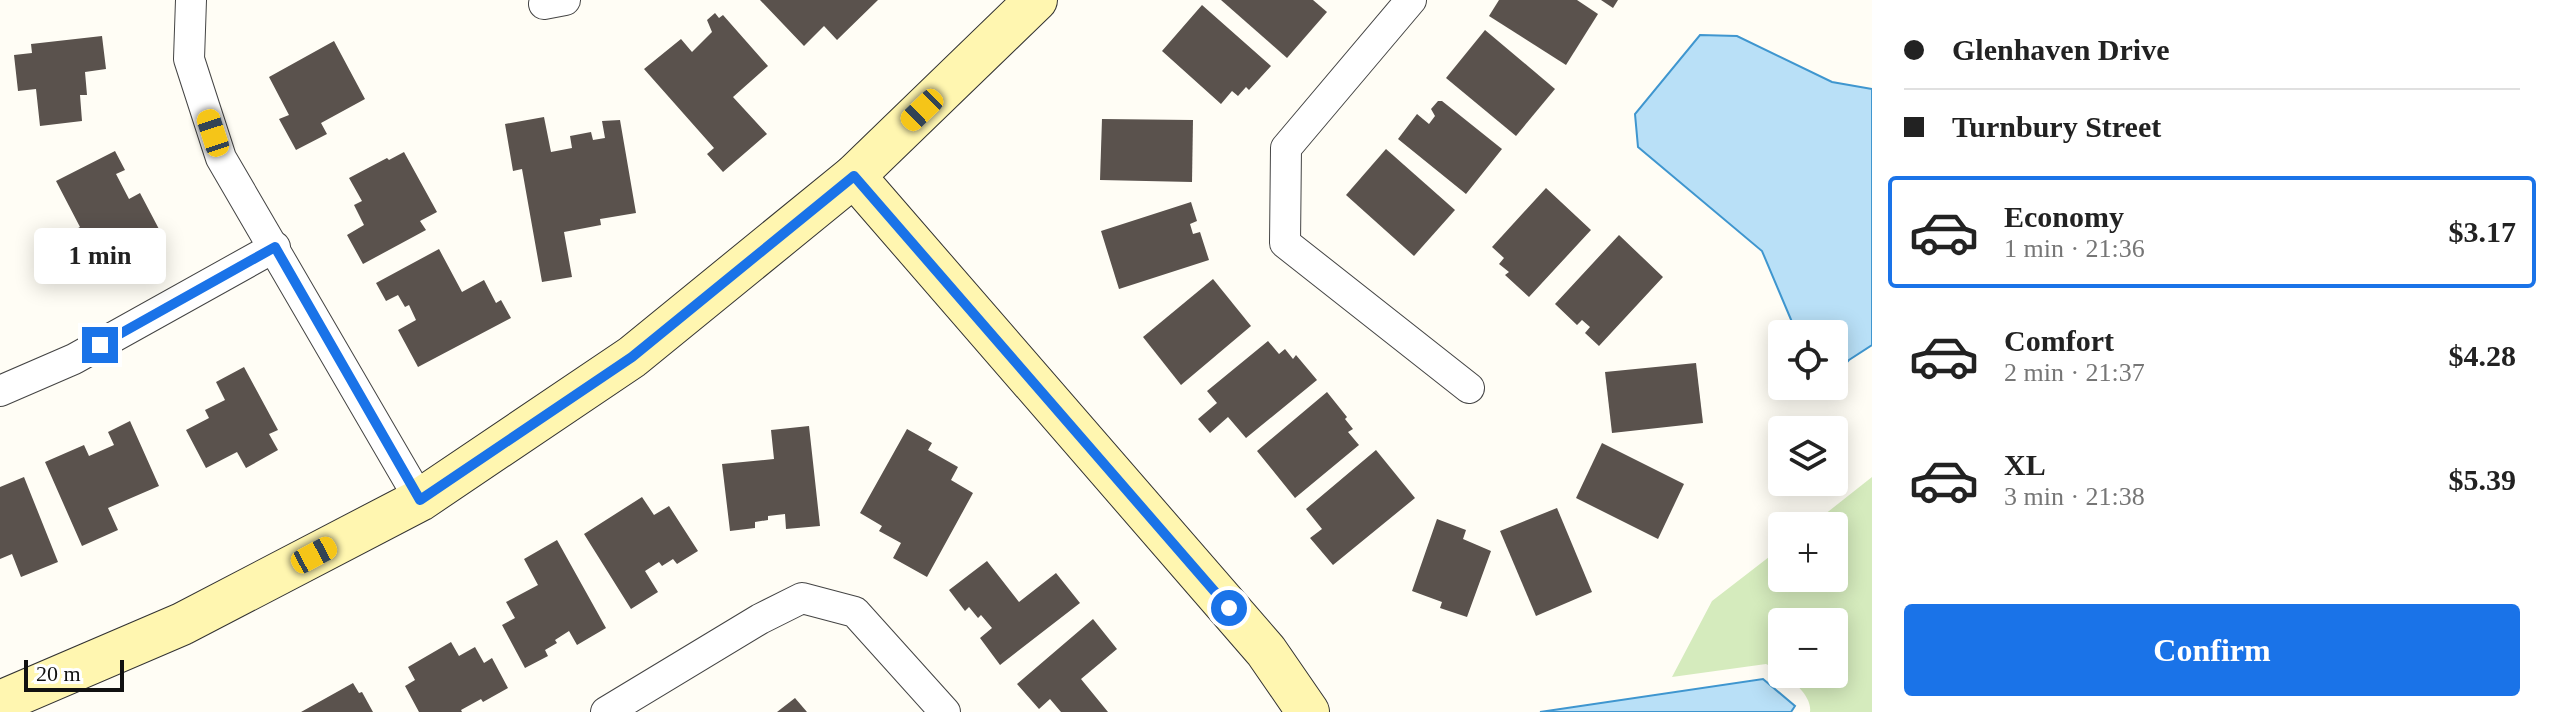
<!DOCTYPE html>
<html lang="en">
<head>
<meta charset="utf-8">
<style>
	:root { --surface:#fff; --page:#f2f2f2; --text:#222; --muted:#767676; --line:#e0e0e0; --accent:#1a73e8 }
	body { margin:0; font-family:Georgia,serif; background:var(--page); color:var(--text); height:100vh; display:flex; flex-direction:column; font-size:30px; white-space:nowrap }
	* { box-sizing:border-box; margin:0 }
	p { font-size:26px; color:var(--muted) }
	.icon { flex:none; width:44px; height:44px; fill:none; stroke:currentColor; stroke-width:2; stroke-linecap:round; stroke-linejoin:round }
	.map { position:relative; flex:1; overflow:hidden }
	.sheet { display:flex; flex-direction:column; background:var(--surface); width:680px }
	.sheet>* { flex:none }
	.top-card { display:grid; align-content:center; height:176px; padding:0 32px; background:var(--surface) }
	.fabs { position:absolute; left:1768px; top:320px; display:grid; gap:16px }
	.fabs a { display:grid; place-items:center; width:80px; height:80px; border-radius:8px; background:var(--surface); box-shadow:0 4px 20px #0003; font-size:40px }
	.scale { position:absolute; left:24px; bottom:20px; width:100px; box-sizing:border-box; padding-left:8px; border:4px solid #111; border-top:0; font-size:22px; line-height:28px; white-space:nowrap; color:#111; -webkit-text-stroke:6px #fff; paint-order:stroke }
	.end { position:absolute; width:36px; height:36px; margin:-18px; border:10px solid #1a73e8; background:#fff; box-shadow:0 0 0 4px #fff }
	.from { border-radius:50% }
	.bubble { position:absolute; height:56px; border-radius:8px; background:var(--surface); box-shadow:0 4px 20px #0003; font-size:26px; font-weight:600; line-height:56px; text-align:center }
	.car { position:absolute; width:24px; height:48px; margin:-24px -12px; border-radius:10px; box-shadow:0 0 6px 2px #0007; background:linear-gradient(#f5c518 24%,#345 0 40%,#f5c518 0 76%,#345 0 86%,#f5c518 0) }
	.top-card b { display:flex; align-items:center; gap:28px; height:76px; font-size:30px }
	.top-card b+b { border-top:2px solid var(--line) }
	.top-card i { width:20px; height:20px; background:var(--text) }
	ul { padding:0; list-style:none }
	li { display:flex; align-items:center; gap:24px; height:112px; margin:0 16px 12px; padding:0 16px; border:4px solid transparent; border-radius:8px }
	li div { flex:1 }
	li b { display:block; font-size:30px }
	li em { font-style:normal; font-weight:600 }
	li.selected { border-color:var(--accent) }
	li>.icon { width:72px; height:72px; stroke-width:1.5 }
	.action { display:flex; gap:16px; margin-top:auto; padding:16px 32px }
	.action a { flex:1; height:92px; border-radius:8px; background:var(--accent); color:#fff; font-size:32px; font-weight:600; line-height:92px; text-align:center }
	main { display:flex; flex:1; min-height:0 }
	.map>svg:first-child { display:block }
</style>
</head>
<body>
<main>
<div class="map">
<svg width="1872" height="712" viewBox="0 0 1872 712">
	<rect width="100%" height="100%" fill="#fffdf5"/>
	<path fill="#d5ebbd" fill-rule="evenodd" d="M1872,477V712H1810C1813,693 1782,671 1766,664L1672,677L1712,601L1782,547V578H1834V526H1810ZM1782,622H1834V674H1782Z"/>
	<g fill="#b9e0f7" stroke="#3f96cf" stroke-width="2">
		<path d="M1700,35L1737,36L1832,82L1872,89V345L1849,360L1834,376V334H1791L1792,322L1762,251L1638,147L1635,114Z"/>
		<path d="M1763,679L1795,706L1791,712H1540Z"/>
	</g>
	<g fill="#5a524d">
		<path d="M760,0H878L837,40L824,26L804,46Z"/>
		<path d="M1221,0H1313L1327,12L1287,58Z"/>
		<path d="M1499,0H1577L1598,14L1566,65L1489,16Z"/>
		<path d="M1601,0H1618L1613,8Z"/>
		<path d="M1202,5L1271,66L1249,90L1246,87L1238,96L1232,91L1221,104L1162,51Z"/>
		<path d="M715,13L719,18L723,15L768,66L733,97L767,134L723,172L707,154L714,148L644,69L681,39L692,52L712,32L707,20Z"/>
		<path d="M1485,30L1555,89L1516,136L1446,78Z"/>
		<path d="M102,36L106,69L85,72L87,95H80L82,121L40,126L36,89L18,91L14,55L32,53L31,44Z"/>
		<path d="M334,41L365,99L321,123L327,134L296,150L279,119L289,115L269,77Z"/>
		<path d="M1438,101H1442L1502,149L1466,194L1398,139L1417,114L1429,124L1435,116L1431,109Z"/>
		<path d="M544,117L551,152L572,148L570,136L591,132L593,140L605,138L602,121L620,120L636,213L600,219L601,225L564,232L572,277L542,282L522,169L513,171L505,124Z"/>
		<path d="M1102,119L1193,120L1192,182L1100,180Z"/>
		<path d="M1386,149L1455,210L1414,256L1346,195Z"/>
		<path d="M115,151L125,170L116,174L129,199L140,193L160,231L78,273L60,238L80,227L56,181Z"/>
		<path d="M404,152L437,212L420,221L426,230L363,264L347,235L364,225L354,205L362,201L349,178L387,158L389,160Z"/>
		<path d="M1546,188L1591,230L1529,297L1505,275L1509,272L1499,264L1504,258L1492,247Z"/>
		<path d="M1191,202L1197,221L1190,224L1193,234L1200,232L1209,260L1119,289L1101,231Z"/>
		<path d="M1619,235L1663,277L1599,346L1585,333L1590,327L1582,320L1577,325L1555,304Z"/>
		<path d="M439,249L462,292L484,280L496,303L501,300L511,318L418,367L398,330L416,320L409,305L405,307L398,295L386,301L376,283Z"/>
		<path d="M1213,279L1251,326L1181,385L1143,337Z"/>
		<path d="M1268,341L1279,354L1285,349L1293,359L1296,355L1317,380L1246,438L1228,417L1210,433L1198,419L1217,403L1207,391Z"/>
		<path d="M1696,363L1703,423L1612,433L1605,372Z"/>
		<path d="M244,367L278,430L269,434L278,450L246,468L237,452L206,468L186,430L209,418L205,410L225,400L216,382Z"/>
		<path d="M1327,392L1347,417L1345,419L1353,429L1348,432L1359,445L1295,498L1257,451Z"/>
		<path d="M130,421L159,486L108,508L118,530L82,546L45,462L84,445L89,456L114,445L108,432Z"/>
		<path d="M809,426L820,526L786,529L785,514L768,516V520L755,522V528L730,531L722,464L774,459L771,430Z"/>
		<path d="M907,429L932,443L928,450L958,467L951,480L973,493L927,577L893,558L901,543L879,531L882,526L860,513Z"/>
		<path d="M1602,443L1684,484L1658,539L1576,498Z"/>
		<path d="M1376,450L1415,498L1333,565L1310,538L1322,529L1306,509Z"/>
		<path d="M24,477L58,562L21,577L12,554L0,559V487Z"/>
		<path d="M642,497L654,515L669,506L698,551L677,564L673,559L662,566L659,562L645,571L658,592L631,609L584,534Z"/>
		<path d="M1557,508L1592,592L1536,616L1500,531Z"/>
		<path d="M1437,519L1466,530L1463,539L1491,551L1467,617L1440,608L1442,602L1412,591Z"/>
		<path d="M557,540L606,628L577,645L569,631L555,640L557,643L545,650L548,656L525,668L502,625L515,618L506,602L538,585L524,559Z"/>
		<path d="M987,561L1019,602L1056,573L1080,603L1000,665L980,638L992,628L981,615L978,618L969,607L965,611L949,590Z"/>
		<path d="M1093,619L1117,649L1081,679L1108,712H1061L1050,699L1039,709L1017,684Z"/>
		<path d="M451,642L459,656L475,647L484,663L492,658L508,688L483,702L481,699L461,710L462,712H419L405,686L415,680L408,667Z"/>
		<path d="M353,683L359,693L362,692L373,712H301Z"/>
		<path d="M795,698L807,712H777Z"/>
	</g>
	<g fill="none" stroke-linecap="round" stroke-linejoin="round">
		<g stroke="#444" stroke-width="32">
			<g id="street">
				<path d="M191,0L189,59L221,158L420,500"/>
				<path d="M1411,0L1286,148L1285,243L1469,388"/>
				<path d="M544,4L565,0"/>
				<path d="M0,391L74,359L275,247"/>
				<path d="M606,712L760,619L802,598L855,612L945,712"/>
			</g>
		</g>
		<g stroke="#333" stroke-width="44">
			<g id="secondary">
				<path d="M854,176L1266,651L1308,712"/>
				<path d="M0,702L182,624L420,500L632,357L854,176L1036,0"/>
			</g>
		</g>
		<use href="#street" stroke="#fff" stroke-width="30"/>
		<use href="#secondary" stroke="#fff6b0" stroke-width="42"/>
	</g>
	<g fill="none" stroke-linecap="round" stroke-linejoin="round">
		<path stroke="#1a73e8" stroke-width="10" d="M100,345L275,247L420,500L632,357L854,176L1229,608"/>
	</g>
</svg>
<div class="fabs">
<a><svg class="icon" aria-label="locate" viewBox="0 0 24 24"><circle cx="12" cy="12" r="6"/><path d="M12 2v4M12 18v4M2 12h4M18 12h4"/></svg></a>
<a><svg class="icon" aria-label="layers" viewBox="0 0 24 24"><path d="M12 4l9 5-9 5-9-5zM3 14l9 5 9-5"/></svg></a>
<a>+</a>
<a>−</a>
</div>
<div class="scale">20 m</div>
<i class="end from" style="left:1229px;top:608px"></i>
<i class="end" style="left:100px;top:345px"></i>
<div class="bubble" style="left:34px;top:228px;width:132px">1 min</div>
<i class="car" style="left:922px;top:110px;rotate:226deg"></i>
<i class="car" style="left:213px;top:133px;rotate:342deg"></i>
<i class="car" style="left:314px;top:555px;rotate:62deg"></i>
</div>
<section class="sheet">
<div class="top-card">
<b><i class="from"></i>Glenhaven Drive</b>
<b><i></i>Turnbury Street</b>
</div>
<ul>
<li class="selected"><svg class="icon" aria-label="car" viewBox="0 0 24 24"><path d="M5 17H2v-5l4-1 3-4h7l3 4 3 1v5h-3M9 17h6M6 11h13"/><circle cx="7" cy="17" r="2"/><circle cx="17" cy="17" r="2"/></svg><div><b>Economy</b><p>1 min · 21:36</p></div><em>$3.17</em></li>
<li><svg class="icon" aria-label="car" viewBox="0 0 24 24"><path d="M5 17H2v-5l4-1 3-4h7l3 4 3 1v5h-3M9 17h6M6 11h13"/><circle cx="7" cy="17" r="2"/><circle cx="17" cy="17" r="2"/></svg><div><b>Comfort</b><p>2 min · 21:37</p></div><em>$4.28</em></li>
<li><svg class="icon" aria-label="car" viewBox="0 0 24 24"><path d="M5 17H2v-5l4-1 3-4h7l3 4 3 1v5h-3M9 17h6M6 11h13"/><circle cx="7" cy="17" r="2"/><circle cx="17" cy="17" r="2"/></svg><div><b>XL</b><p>3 min · 21:38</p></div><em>$5.39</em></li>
</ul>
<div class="action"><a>Confirm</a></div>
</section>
</main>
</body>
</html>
